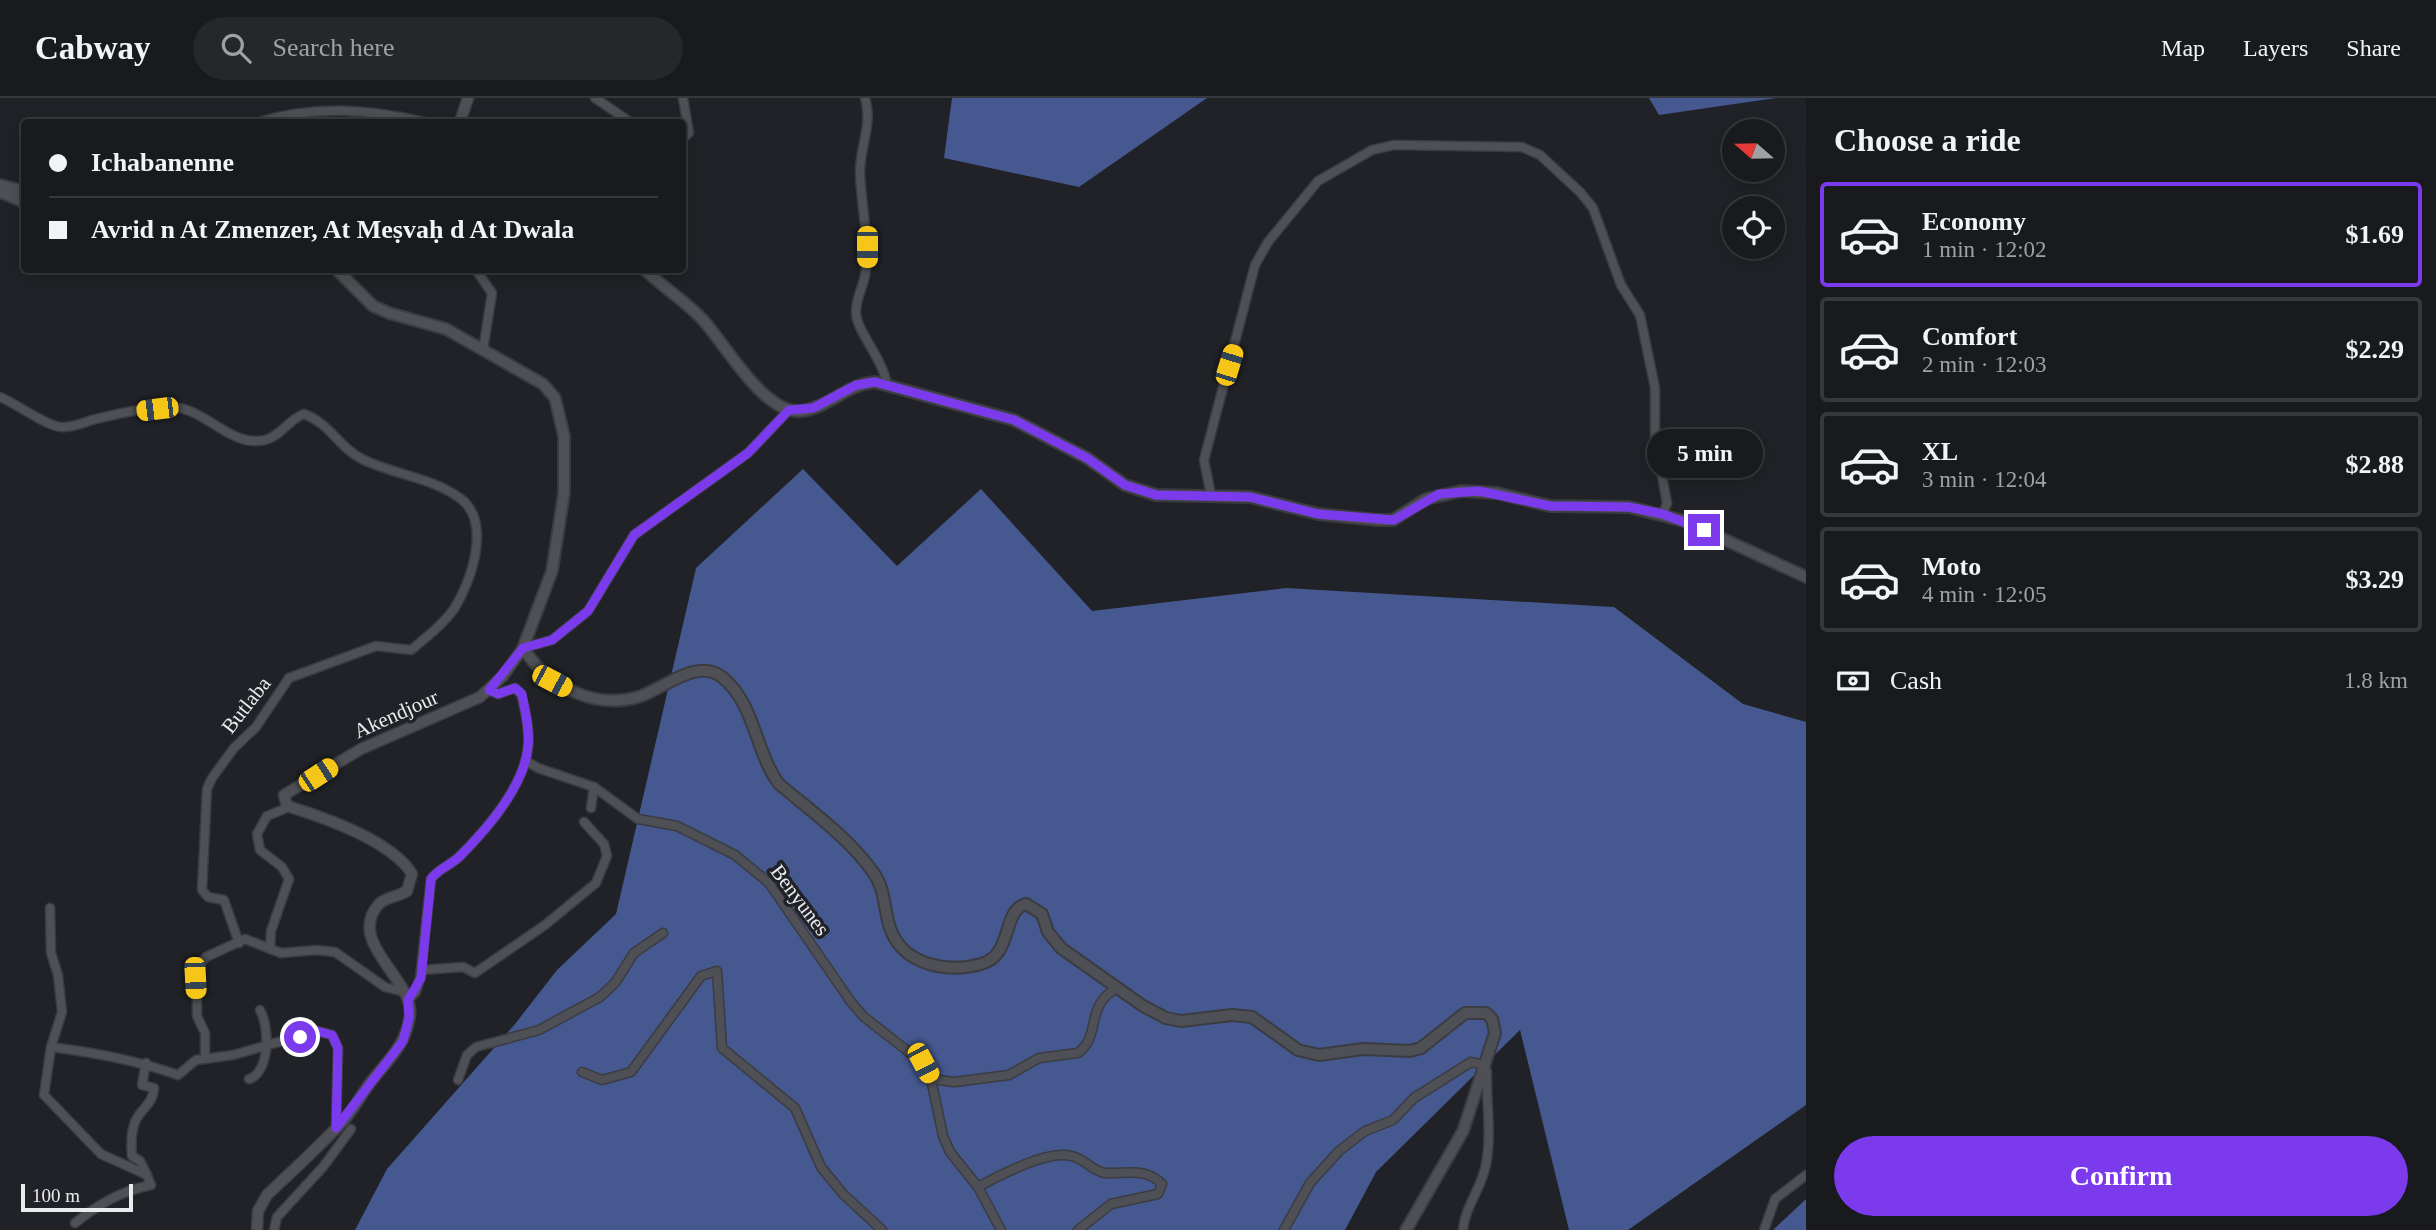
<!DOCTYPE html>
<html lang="en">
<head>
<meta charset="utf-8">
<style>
	:root { --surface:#181a1d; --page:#25272a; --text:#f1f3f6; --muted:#9fa1a4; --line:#36383b; --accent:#7c3aed }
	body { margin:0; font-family:Georgia,serif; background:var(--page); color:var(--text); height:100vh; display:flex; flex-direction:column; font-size:26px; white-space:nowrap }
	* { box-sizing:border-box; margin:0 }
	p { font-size:23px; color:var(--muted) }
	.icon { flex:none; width:38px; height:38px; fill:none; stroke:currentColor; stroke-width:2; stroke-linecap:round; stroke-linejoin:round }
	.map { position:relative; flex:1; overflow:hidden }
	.panel { display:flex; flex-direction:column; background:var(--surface); width:630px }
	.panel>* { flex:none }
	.hud { position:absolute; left:21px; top:21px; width:665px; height:154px; border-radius:7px; box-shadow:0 4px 18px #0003,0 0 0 2px var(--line); display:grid; align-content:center; height:154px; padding:0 28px; background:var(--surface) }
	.needle { width:46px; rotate:290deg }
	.controls { position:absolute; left:1722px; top:21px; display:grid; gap:14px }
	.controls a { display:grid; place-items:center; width:63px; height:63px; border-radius:50%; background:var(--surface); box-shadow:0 4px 18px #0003,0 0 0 2px var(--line); font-size:35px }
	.scale { position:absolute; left:21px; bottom:18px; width:112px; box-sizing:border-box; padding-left:7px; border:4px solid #eaebef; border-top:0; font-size:19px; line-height:24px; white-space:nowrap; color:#eaebef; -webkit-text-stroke:5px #202227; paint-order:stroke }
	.end { position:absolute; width:32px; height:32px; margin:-16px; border:9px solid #7c3aed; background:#fff; box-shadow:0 0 0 4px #fff }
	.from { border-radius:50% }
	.bubble { position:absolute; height:49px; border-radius:24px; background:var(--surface); box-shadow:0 4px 18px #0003,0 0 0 2px var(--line); font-size:23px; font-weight:700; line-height:49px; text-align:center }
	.car { position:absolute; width:21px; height:42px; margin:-21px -10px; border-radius:9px; box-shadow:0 0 5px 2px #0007; background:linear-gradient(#f5c518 24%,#345 0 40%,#f5c518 0 76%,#345 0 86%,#f5c518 0) }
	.hud b { display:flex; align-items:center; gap:24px; height:66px; font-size:26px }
	.hud b+b { border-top:2px solid var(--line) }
	.hud i { width:18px; height:18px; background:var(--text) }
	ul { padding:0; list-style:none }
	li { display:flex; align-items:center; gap:21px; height:105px; margin:0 14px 10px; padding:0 14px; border:4px solid var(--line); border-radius:7px }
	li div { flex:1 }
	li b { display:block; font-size:26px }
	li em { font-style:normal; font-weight:700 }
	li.selected { border-color:var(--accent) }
	li>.icon { width:63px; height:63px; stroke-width:1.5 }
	h2 { padding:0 28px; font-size:32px; line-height:84px }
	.pay { display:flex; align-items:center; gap:18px; height:77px; padding:0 28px; font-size:26px }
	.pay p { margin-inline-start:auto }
	.button { display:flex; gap:14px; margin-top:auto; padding:14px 28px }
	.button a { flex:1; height:80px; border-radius:42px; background:var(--accent); color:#fff; font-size:28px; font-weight:700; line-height:80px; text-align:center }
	header { display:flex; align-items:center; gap:42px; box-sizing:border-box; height:98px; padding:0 35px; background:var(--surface); border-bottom:2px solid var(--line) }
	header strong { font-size:33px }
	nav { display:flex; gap:38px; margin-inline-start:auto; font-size:24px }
	.search { width:490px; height:63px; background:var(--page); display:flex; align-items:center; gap:18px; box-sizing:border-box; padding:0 24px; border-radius:38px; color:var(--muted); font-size:26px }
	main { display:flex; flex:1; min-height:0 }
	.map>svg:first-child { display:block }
</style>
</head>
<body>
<header>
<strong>Cabway</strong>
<div class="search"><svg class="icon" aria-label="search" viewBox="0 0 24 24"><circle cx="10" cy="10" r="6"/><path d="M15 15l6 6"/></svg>Search here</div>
<nav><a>Map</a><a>Layers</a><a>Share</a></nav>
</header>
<main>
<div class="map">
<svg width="1806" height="1132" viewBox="0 0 1806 1132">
	<rect width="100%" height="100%" fill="#202227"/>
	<g fill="#45588f">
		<path d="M952,0H1207L1079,89L944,60Z"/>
		<path d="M1649,0H1776L1659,17Z"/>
		<path d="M803,371L897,468L981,391L1092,513L1286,490L1614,509L1743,606L1806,624V1007L1628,1132H1569L1520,932L1376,1074L1345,1132H355L387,1071L515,926L557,872L616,816L696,470Z"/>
		<path d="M1806,1101V1132H1773Z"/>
	</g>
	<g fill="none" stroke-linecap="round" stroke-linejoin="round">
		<g stroke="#3b3c41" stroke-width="11">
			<g id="minor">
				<path d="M595,0L630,24"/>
				<path d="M865,0C873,26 860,48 860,74C861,107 869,138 866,171C865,186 856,199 856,213C855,232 883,260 887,287"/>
				<path d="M259,24C314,7 369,11 425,24"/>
				<path d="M682,41L689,35L683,0"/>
				<path d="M476,172L492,195L483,252"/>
				<path d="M0,299C17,306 46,328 61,329C71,330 83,325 92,322C116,316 164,304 187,312C212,320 235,349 265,342C281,338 289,321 304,316C331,326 338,349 362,361C394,377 432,379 461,401C492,425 471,484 454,511C442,527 427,539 411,552L376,548L289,580L256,629L234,650L212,680L207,691L202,792L208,799L224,802L239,845"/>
				<path d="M1211,397L1204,362L1255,167L1268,144L1318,83L1372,52L1394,47L1522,49L1540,57L1580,94L1593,110L1621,187L1640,217L1655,290V339L1667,405L1663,416"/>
				<path d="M523,550L552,542L588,513L634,437L748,355L789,312"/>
				<path d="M526,663L538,670L594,689L638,721L677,728L735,757L769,785L851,904L864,919L923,965L931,981L943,1038L950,1054L978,1089L1001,1132"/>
				<path d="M591,710L594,689"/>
				<path d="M50,810L51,855L58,877L62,914L51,949L44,997L101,1056L147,1077L151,1087C121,1093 99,1106 75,1125"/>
				<path d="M270,851L271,833L289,781L282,769L260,752L257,736L267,718L289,709"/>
				<path d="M421,872L463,869L475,875L545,827L596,785L607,758L604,746L584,724"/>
				<path d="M408,902L416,894L420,880L431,781C438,771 451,767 460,758C487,731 524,688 528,649C530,632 525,612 521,596L515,590L498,596L490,592"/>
				<path d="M51,949C96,955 135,962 178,977L196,962L233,957L317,933L332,937L338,950L336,1030"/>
				<path d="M205,961V935L197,918V871L206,859L245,841L281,855L317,852L335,854L385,889L404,894"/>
				<path d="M146,965L142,987L154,990C153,1007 140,1011 135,1024C131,1034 131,1048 132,1058L140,1063L147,1077"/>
				<path d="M582,974L602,982L631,974L701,878L717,873L722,950L795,1010L821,1069L843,1096L882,1132"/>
				<path d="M249,981C270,974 270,930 260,912"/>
				<path d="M931,981L954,984L1009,977L1039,960L1078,955C1102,937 1084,908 1117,890"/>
				<path d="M458,982L467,957L476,949L539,932L600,899L615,885L634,855L663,835"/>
				<path d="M978,1089C1000,1077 1047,1052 1071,1058C1084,1060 1092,1073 1105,1075C1126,1076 1146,1069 1162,1086L1158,1096L1111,1106L1078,1132"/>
				<path d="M274,1132L277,1119L323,1069L351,1031"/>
				<path d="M1284,1132L1310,1085L1339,1053L1365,1033L1393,1022L1414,1000L1471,964L1484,967L1487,974C1486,1004 1492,1036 1486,1066C1482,1090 1465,1108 1463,1132"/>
				<path d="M1764,1132L1775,1101L1806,1077"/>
			</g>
		</g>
		<g stroke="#3b3c41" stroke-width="13">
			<g id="tertiary">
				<path d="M460,24L468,0"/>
				<path d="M257,1132L258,1113L267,1097C292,1073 319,1049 343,1023C355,1010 363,993 374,980C391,959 406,946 410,917C414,881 345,844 379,806C387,798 398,799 407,793L412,776C392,743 323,719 287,708L284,697L361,651L480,599L503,578L523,550"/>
			</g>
		</g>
		<g stroke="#3b3c41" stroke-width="14">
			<g id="secondary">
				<path d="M0,87L24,93"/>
				<path d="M0,94L24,104"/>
				<path d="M337,172L373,208L389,215L446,231L543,286L555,300L564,338V395L552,473L523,550C547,587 593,612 638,599C662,592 697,559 722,579C755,605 755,654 779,686C811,713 849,740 873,774C887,793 883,815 892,835C907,868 949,875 981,866C1014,857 1001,813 1026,806L1042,816L1048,834L1061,850L1143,908L1166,920L1181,923L1232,917L1252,919L1298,952L1319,957L1363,951L1410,953L1421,950L1465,915H1486L1492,921L1495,935L1463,1033L1406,1132"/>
				<path d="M645,172C663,189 685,203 702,221C724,244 764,317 801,313C828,310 847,286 875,284L1014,322L1087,360L1125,387L1156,397L1250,399L1318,416L1377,422H1393L1426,401L1461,393L1497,395L1550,408L1629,409L1684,423L1806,479"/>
			</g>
		</g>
		<use href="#minor" stroke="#4e5056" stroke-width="8"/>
		<use href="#tertiary" stroke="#4e5056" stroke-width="10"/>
		<use href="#secondary" stroke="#4e5056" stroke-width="10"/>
	</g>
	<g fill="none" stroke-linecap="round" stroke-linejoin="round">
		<path stroke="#7c3aed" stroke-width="9" d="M300,939L317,933L332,937L338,950L336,1030L403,943L409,920L408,902L421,880L431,781C438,771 451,767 460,758C487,731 524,688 528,649C530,632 525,613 522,596L515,590L498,596L489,592L523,550L552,542L588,513L634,437L748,355L789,312L813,310L856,287L875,284L1014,322L1087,360L1125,387L1156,397L1250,399L1318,416L1394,422L1439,396L1479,393L1550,408L1629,409L1663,416L1704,432"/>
	</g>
	<g text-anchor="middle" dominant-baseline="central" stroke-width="7" stroke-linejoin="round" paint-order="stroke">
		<g font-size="21" fill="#eaebef" stroke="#202227">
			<text transform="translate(246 607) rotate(-52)">Butlaba</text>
			<text transform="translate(396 616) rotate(-24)">Akendjour</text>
			<text transform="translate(800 802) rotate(53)">Benyunes</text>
		</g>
	</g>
</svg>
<div class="controls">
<a><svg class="needle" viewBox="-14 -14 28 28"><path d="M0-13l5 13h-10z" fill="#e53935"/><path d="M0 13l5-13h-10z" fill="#9fa1a4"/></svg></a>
<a><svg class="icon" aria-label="locate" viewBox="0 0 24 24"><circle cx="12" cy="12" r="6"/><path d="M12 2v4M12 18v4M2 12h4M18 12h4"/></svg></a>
</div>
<div class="scale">100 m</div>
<i class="end from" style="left:300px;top:939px"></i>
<i class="end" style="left:1704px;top:432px"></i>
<div class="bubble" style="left:1647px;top:331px;width:116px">5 min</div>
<i class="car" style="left:867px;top:149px;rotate:180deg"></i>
<i class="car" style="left:1229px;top:267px;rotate:17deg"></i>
<i class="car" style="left:157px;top:311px;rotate:263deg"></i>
<i class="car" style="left:552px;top:583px;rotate:118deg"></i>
<i class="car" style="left:318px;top:677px;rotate:57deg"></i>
<i class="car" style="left:195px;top:880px;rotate:177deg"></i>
<i class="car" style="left:923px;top:965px;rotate:152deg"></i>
<div class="hud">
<b><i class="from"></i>Ichabanenne</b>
<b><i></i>Avrid n At Zmenzer, At Meṣvaḥ d At Dwala</b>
</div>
</div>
<section class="panel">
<h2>Choose a ride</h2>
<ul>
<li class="selected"><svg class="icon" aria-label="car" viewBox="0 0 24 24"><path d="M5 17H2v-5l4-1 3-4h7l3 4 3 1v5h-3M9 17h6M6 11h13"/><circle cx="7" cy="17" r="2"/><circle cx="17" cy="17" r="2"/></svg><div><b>Economy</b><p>1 min · 12:02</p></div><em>$1.69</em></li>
<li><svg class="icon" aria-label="car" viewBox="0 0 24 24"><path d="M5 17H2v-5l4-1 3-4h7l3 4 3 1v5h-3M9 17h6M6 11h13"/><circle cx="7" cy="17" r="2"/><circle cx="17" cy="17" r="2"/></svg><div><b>Comfort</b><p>2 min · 12:03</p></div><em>$2.29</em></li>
<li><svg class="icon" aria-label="car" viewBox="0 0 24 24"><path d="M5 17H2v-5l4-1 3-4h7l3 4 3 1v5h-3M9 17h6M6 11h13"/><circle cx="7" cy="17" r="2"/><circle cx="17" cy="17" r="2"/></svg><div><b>XL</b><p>3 min · 12:04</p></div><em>$2.88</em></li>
<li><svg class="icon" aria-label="car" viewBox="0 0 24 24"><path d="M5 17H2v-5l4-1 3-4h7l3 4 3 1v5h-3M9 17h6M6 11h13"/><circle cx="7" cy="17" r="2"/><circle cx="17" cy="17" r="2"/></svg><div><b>Moto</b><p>4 min · 12:05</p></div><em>$3.29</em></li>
</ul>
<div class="pay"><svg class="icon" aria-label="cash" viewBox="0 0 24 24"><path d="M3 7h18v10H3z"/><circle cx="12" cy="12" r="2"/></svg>Cash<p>1.8 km</p></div>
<div class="button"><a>Confirm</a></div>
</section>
</main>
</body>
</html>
